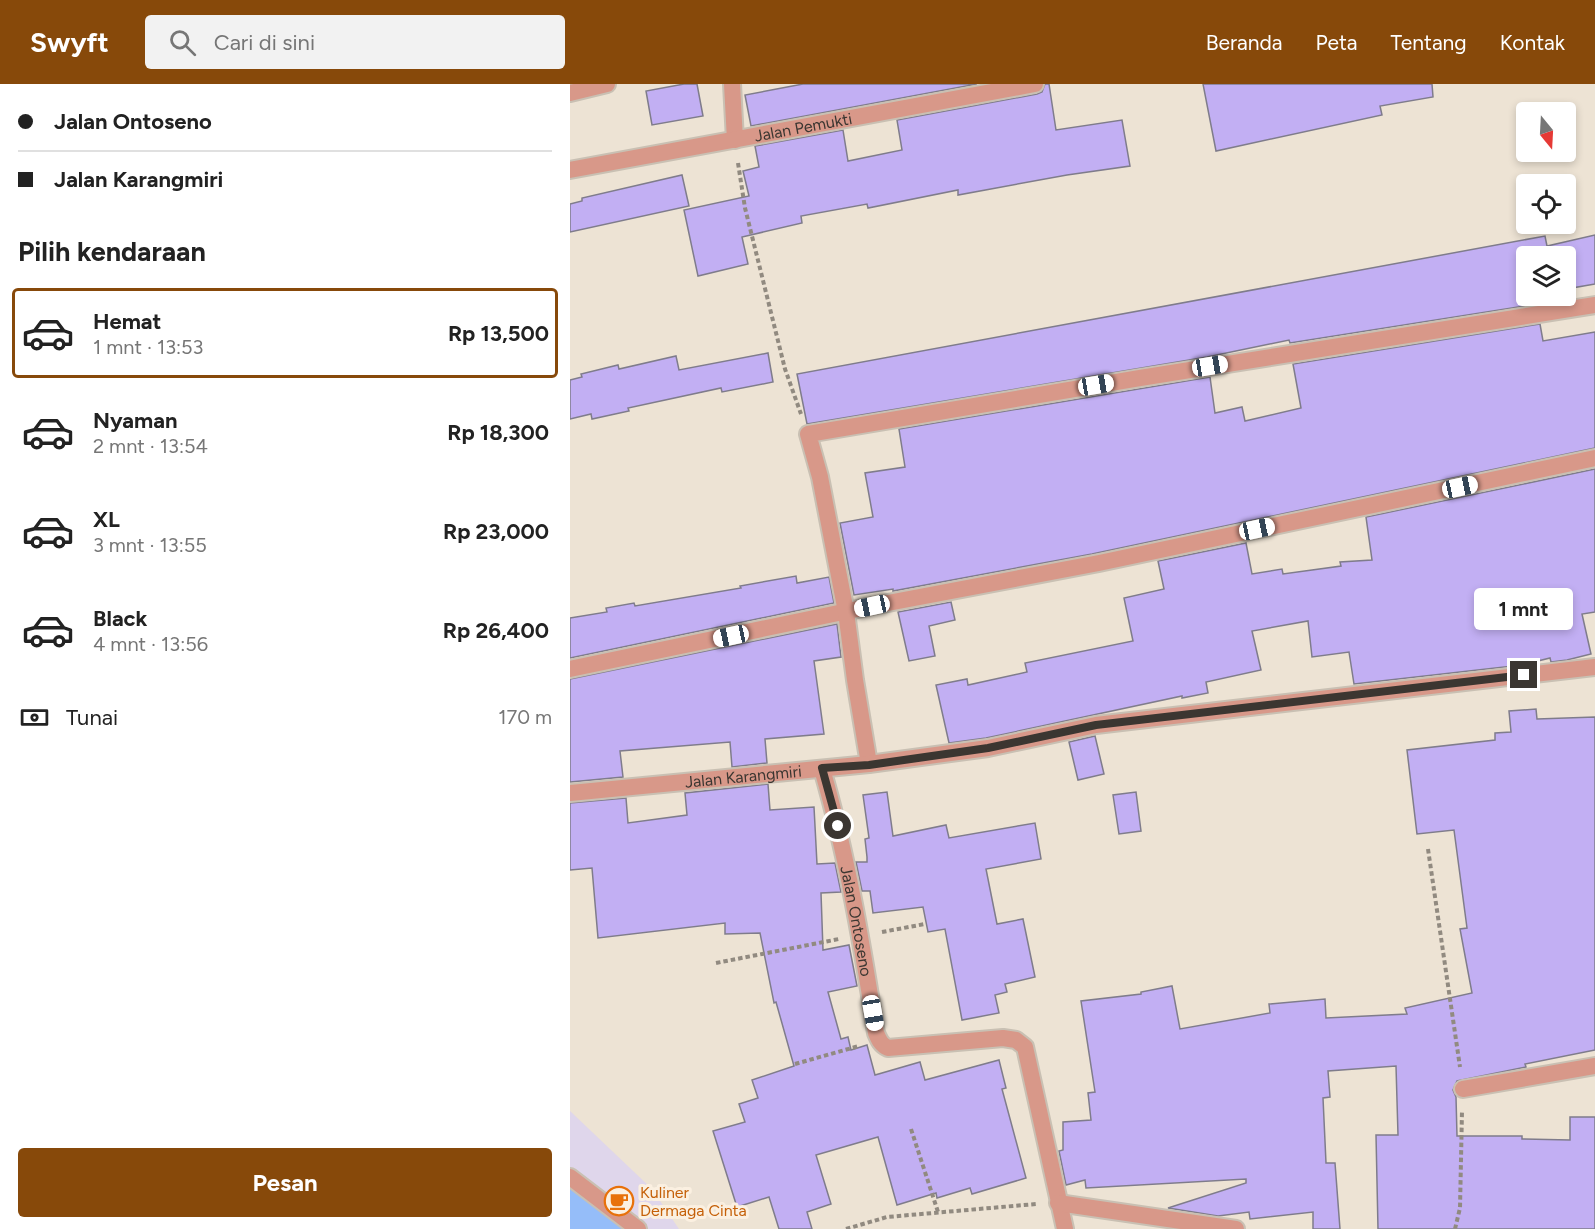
<!DOCTYPE html>
<html lang="id">
<head>
<meta charset="utf-8">
<style>
	:root { --surface:#fff; --page:#f2f2f2; --text:#222; --muted:#767676; --line:#e0e0e0; --accent:#87490a }
	body { margin:0; font-family:Figtree,sans-serif; background:var(--page); color:var(--text); height:100vh; display:flex; flex-direction:column; font-size:22px; white-space:nowrap }
	* { box-sizing:border-box; margin:0 }
	p { font-size:20px; color:var(--muted) }
	.icon { flex:none; width:33px; height:33px; fill:none; stroke:currentColor; stroke-width:2; stroke-linecap:round; stroke-linejoin:round }
	.map { position:relative; flex:1; overflow:hidden }
	.panel { display:flex; flex-direction:column; background:var(--surface); width:570px }
	.panel>* { flex:none }
	.banner { display:grid; align-content:center; height:132px; padding:0 18px; background:var(--surface) }
	.needle { width:39px; rotate:162deg }
	.fabs { position:absolute; left:946px; top:18px; display:grid; gap:12px }
	.fabs a { display:grid; place-items:center; width:60px; height:60px; border-radius:6px; background:var(--surface); box-shadow:0 3px 9px #0003; font-size:30px }
	.end { position:absolute; width:27px; height:27px; margin:-14px; border:8px solid #3b3631; background:#fff; box-shadow:0 0 0 3px #fff }
	.from { border-radius:50% }
	.bubble { position:absolute; height:42px; border-radius:6px; background:var(--surface); box-shadow:0 3px 9px #0003; font-size:20px; font-weight:700; line-height:42px; text-align:center }
	.car { position:absolute; width:18px; height:36px; margin:-18px -9px; border-radius:8px; box-shadow:0 0 4px 2px #0007; background:linear-gradient(#fff 24%,#345 0 40%,#fff 0 76%,#345 0 86%,#fff 0) }
	.banner b { display:flex; align-items:center; gap:21px; height:57px; font-size:22px }
	.banner b+b { border-top:2px solid var(--line) }
	.banner i { width:15px; height:15px; background:var(--text) }
	ul { padding:0; list-style:none }
	li { display:flex; align-items:center; gap:18px; height:90px; margin:0 12px 9px; padding:0 6px; border:3px solid transparent; border-radius:6px }
	li div { flex:1 }
	li b { display:block; font-size:22px }
	li em { font-style:normal; font-weight:700 }
	li.active { border-color:var(--accent) }
	li>.icon { width:54px; height:54px; stroke-width:1.5 }
	h2 { padding:0 18px; font-size:27px; line-height:72px }
	.pay { display:flex; align-items:center; gap:15px; height:66px; padding:0 18px; font-size:22px }
	.pay p { margin-inline-start:auto }
	.action { display:flex; gap:12px; margin-top:auto; padding:12px 18px }
	.action a { flex:1; height:69px; border-radius:6px; background:var(--accent); color:#fff; font-size:24px; font-weight:700; line-height:69px; text-align:center }
	header { display:flex; align-items:center; gap:36px; box-sizing:border-box; height:84px; padding:0 30px; background:var(--accent); color:#fff }
	header strong { font-size:28px }
	nav { display:flex; gap:33px; margin-inline-start:auto; font-size:21px }
	.search { width:420px; height:54px; background:var(--page); display:flex; align-items:center; gap:15px; box-sizing:border-box; padding:0 21px; border-radius:6px; color:var(--muted); font-size:22px }
	main { display:flex; flex:1; min-height:0 }
	.map>svg:first-child { display:block }
</style>
</head>
<body>
<header>
<strong>Swyft</strong>
<div class="search"><svg class="icon" aria-label="search" viewBox="0 0 24 24"><circle cx="10" cy="10" r="6"/><path d="M15 15l6 6"/></svg>Cari di sini</div>
<nav><a>Beranda</a><a>Peta</a><a>Tentang</a><a>Kontak</a></nav>
</header>
<main>
<section class="panel">
<div class="banner">
<b><i class="from"></i>Jalan Ontoseno</b>
<b><i></i>Jalan Karangmiri</b>
</div>
<h2>Pilih kendaraan</h2>
<ul>
<li class="active"><svg class="icon" aria-label="car" viewBox="0 0 24 24"><path d="M5 17H2v-5l4-1 3-4h7l3 4 3 1v5h-3M9 17h6M6 11h13"/><circle cx="7" cy="17" r="2"/><circle cx="17" cy="17" r="2"/></svg><div><b>Hemat</b><p>1 mnt · 13:53</p></div><em>Rp 13,500</em></li>
<li><svg class="icon" aria-label="car" viewBox="0 0 24 24"><path d="M5 17H2v-5l4-1 3-4h7l3 4 3 1v5h-3M9 17h6M6 11h13"/><circle cx="7" cy="17" r="2"/><circle cx="17" cy="17" r="2"/></svg><div><b>Nyaman</b><p>2 mnt · 13:54</p></div><em>Rp 18,300</em></li>
<li><svg class="icon" aria-label="car" viewBox="0 0 24 24"><path d="M5 17H2v-5l4-1 3-4h7l3 4 3 1v5h-3M9 17h6M6 11h13"/><circle cx="7" cy="17" r="2"/><circle cx="17" cy="17" r="2"/></svg><div><b>XL</b><p>3 mnt · 13:55</p></div><em>Rp 23,000</em></li>
<li><svg class="icon" aria-label="car" viewBox="0 0 24 24"><path d="M5 17H2v-5l4-1 3-4h7l3 4 3 1v5h-3M9 17h6M6 11h13"/><circle cx="7" cy="17" r="2"/><circle cx="17" cy="17" r="2"/></svg><div><b>Black</b><p>4 mnt · 13:56</p></div><em>Rp 26,400</em></li>
</ul>
<div class="pay"><svg class="icon" aria-label="cash" viewBox="0 0 24 24"><path d="M3 7h18v10H3z"/><circle cx="12" cy="12" r="2"/></svg>Tunai<p>170 m</p></div>
<div class="action"><a>Pesan</a></div>
</section>
<div class="map">
<svg width="1025" height="1145" viewBox="0 0 1025 1145">
	<rect width="100%" height="100%" fill="#ede3d4"/>
	<path fill="#dfd6eb" d="M0,1027L82,1105L109,1145H52L0,1098Z"/>
	<path fill="#95bdf9" d="M0,1098L52,1145H0Z"/>
	<g fill="#c2aff3" stroke="#7f7c8b" stroke-width="1.5">
		<path d="M114,0H127L133,32L82,41L76,7Z"/>
		<path d="M233,0H407L181,42L175,11Z"/>
		<path d="M475,0H479L486,46L552,36L560,82L497,91L388,111V106L298,124L297,120L231,132L232,139L172,153L178,180L128,192L114,126L179,112L173,87L189,83L185,62L273,46L278,77L332,66L327,36L467,10L472,8Z"/>
		<path d="M633,0H862L863,13L810,22L812,31L646,67Z"/>
		<path d="M112,91L119,122L0,148V120L12,117V114Z"/>
		<path d="M1025,151V200L996,205V172H957V212H965L967,220L720,259L719,256L637,273L237,340L227,290L975,152L977,162Z"/>
		<path d="M970,240L973,257L1025,248V364L522,470L323,507V505L284,511L270,439L303,433L295,389L335,383L329,345L640,293L645,329L672,323L675,337L731,324L723,280Z"/>
		<path d="M198,269L203,298L152,308L151,304L58,324L59,327L22,335L21,330L0,335V296L12,293L11,290L48,281L49,285L106,272L109,286Z"/>
		<path d="M1025,385V528L1012,530L1021,570L997,576L981,578L980,574L952,581L784,600L779,568L742,573L738,537L682,547L691,586L636,598L638,609L612,614V612L416,654L379,659L366,601L397,595L398,601L457,588L455,579L563,557L554,514L594,505L588,477L676,459L682,490L712,485L713,490L771,482L770,478L802,476L796,433Z"/>
		<path d="M226,492L227,499L259,493L264,519L0,574V534L37,528L36,524L64,519L65,522L171,504L170,502Z"/>
		<path d="M381,518L385,536L359,542L365,572L339,577L328,528Z"/>
		<path d="M267,540L271,573L244,577L254,650L195,655L197,679L162,683L160,658L50,667L53,693L0,698V595Z"/>
		<path d="M966,625L967,635L1025,633V966L955,980L956,983L887,997L883,1006L886,1013L887,1052H952V1055L1000,1056V1033H1025V1145H808L806,1051H828L826,982L758,987L760,1013L753,1014L756,1079H765L770,1145H743V1128L680,1135L679,1128L648,1132L598,1124L676,1099V1095L516,1104L515,1096L496,1101L489,1067L493,1066V1038L521,1036L518,1009L525,1008L511,917L571,910V908L602,902L610,945L700,929L699,920L755,915L756,934L837,930L835,924L902,909L890,845L897,844L884,746L847,750L837,666L925,656V649L941,648L939,627Z"/>
		<path d="M525,652L534,690L508,696L499,658Z"/>
		<path d="M198,700L200,726L244,723L247,780L265,779L271,808L251,809L253,866L279,861L287,902L258,908L271,955L278,953L281,966L297,961L305,991L350,978L355,996L429,976L436,1004L432,1005L456,1094L402,1110L400,1104L367,1114L366,1109L327,1121L308,1053L246,1071L261,1120L237,1128L242,1145H209L199,1113L167,1123L143,1047L175,1038L169,1020L188,1014L182,996L224,982L206,918L204,919L190,849L155,850V839L28,854L22,784L0,786V719L56,714L58,739L117,731L115,709Z"/>
		<path d="M317,708L323,752L376,741L379,754L465,739L471,775L416,785L427,840L453,835L465,893L435,900L437,908L425,911L429,929L392,936L375,845L358,848L353,823L303,829L300,807H292L286,778H297V773L295,755L299,754L293,711Z"/>
		<path d="M566,708L571,747L549,750L543,711Z"/>
	</g>
	<g fill="none" stroke-linecap="round" stroke-linejoin="round">
		<g stroke="#c9c0b3" stroke-width="20">
			<g id="minor">
				<path d="M162,0L165,56"/>
				<path d="M0,9L37,0"/>
				<path id="s1" d="M0,86L465,0"/>
				<path d="M0,585L302,522L529,479L1025,374"/>
				<path d="M299,680L285,596L276,528L250,393L238,350L570,294L1025,221"/>
				<path id="s2" d="M252,685C277,771 292,860 306,949C309,956 311,961 318,964L433,954L446,956L455,963L495,1145"/>
				<path id="s3" d="M0,709L299,680L418,664L526,641L1025,583"/>
				<path d="M893,1005L1025,982"/>
				<path d="M0,1093L68,1145"/>
				<path d="M488,1119L666,1145"/>
			</g>
		</g>
		<g stroke="#918a80" stroke-width="4" stroke-dasharray="4.5 3" stroke-linecap="butt">
			<path d="M168,79L175,124L215,285L231,330"/>
			<path d="M858,765L890,983"/>
			<path d="M312,848L355,840"/>
			<path d="M146,879L269,855"/>
			<path d="M225,980L289,962"/>
			<path d="M341,1045L368,1128"/>
			<path d="M276,1145L317,1133L466,1120"/>
			<path d="M885,1145L890,1124L892,1027"/>
		</g>
		<use href="#minor" stroke="#d89889" stroke-width="16"/>
	</g>
	<g fill="none" stroke-linecap="round" stroke-linejoin="round">
		<path stroke="#3b3631" stroke-width="8" d="M268,742L252,684L299,681L418,664L526,641L954,591"/>
	</g>
	<defs>
		<g id="cafe-ring" transform="scale(1.5)"><circle r="9.5" fill="#fbf0e1" stroke="#e8710a" stroke-width="1.5"/><path d="M-5.5-4.5H6V0H3Q3 3.5 0 3.5H-2.5Q-5.5 3.5-5.5 0ZM3-3.2v2h1.7v-2ZM-6 4.5H4V6H-6Z" fill="#e8710a"/></g>
	</defs>
	<g fill-rule="evenodd">
		<use href="#cafe-ring" x="49" y="1117"/>
	</g>
	<g text-anchor="middle" dominant-baseline="central" stroke-width="6" stroke-linejoin="round" paint-order="stroke">
		<g font-size="16" fill="#3b3631" stroke="#fbf0e1">
			<text stroke="none"><textPath href="#s1" startOffset="237">Jalan Pemukti</textPath></text>
			<text stroke="none"><textPath href="#s3" startOffset="174">Jalan Karangmiri</textPath></text>
			<text stroke="none"><textPath href="#s2" startOffset="156">Jalan Ontoseno</textPath></text>
		</g>
		<g font-size="16" fill="#c56008" stroke="#fbf0e1" text-anchor="start">
			<text x="70" y="1108">Kuliner<tspan x="70" dy="18">Dermaga Cinta</tspan></text>
		</g>
	</g>
</svg>
<div class="fabs">
<a><svg class="needle" viewBox="-14 -14 28 28"><path d="M0-13l5 13h-10z" fill="#e53935"/><path d="M0 13l5-13h-10z" fill="#767676"/></svg></a>
<a><svg class="icon" aria-label="locate" viewBox="0 0 24 24"><circle cx="12" cy="12" r="6"/><path d="M12 2v4M12 18v4M2 12h4M18 12h4"/></svg></a>
<a><svg class="icon" aria-label="layers" viewBox="0 0 24 24"><path d="M12 4l9 5-9 5-9-5zM3 14l9 5 9-5"/></svg></a>
</div>
<i class="end from" style="left:268px;top:742px"></i>
<i class="end" style="left:954px;top:591px"></i>
<div class="bubble" style="left:904px;top:504px;width:99px">1 mnt</div>
<i class="car" style="left:640px;top:282px;rotate:81deg"></i>
<i class="car" style="left:526px;top:301px;rotate:80deg"></i>
<i class="car" style="left:890px;top:403px;rotate:78deg"></i>
<i class="car" style="left:687px;top:445px;rotate:78deg"></i>
<i class="car" style="left:302px;top:522px;rotate:258deg"></i>
<i class="car" style="left:161px;top:552px;rotate:258deg"></i>
<i class="car" style="left:303px;top:929px;rotate:170deg"></i>
</div>
</main>
</body>
</html>
